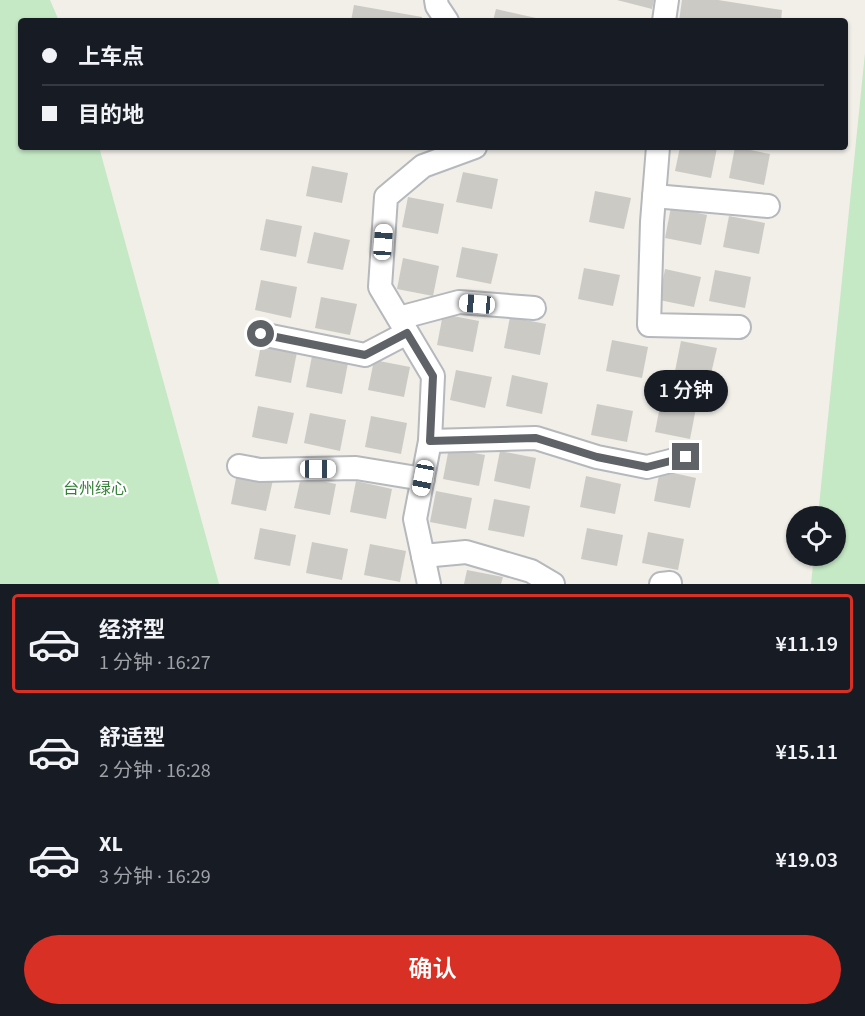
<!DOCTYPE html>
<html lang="zh">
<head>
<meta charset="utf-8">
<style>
	:root { --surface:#171b24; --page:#20242c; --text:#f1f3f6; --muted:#9ea1a6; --line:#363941; --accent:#d93025 }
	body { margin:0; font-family:"Source Sans 3","Noto Sans SC",sans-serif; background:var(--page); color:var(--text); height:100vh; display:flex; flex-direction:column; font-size:22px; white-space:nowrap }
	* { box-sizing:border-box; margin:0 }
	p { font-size:20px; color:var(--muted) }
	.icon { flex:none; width:33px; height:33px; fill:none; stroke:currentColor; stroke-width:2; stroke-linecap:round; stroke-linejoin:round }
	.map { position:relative; height:584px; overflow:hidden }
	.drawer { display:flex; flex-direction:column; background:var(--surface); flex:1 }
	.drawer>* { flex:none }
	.top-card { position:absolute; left:18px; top:18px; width:830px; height:132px; border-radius:6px; box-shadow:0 2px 4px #0004; display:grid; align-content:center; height:132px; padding:0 24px; background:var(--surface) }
	.tools { position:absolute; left:786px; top:506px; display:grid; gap:12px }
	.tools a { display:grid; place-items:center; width:60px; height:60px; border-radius:50%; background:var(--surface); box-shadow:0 2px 4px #0004; font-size:30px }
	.end { position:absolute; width:27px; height:27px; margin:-14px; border:8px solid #5f6368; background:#fff; box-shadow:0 0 0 3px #fff }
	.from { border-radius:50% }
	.bubble { position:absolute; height:42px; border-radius:21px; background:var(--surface); box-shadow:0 2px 4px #0004; font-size:20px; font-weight:600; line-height:42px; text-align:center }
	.car { position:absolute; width:18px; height:36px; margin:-18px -9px; border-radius:8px; box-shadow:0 0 4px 2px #0007; background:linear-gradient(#fff 24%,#345 0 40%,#fff 0 76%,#345 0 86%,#fff 0) }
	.top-card b { display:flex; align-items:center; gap:21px; height:57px; font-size:22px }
	.top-card b+b { border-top:2px solid var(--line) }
	.top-card i { width:15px; height:15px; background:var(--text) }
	ul { padding:10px 0 0; list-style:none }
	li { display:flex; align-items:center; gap:18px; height:99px; margin:0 12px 9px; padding:0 12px; border:3px solid transparent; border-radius:6px }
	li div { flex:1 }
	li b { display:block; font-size:22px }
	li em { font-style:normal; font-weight:600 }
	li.selected { border-color:var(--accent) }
	li>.icon { width:54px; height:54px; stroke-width:1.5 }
	.button { display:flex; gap:12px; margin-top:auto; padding:12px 24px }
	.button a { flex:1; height:69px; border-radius:36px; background:var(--accent); color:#fff; font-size:24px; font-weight:600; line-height:69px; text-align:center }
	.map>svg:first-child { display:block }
</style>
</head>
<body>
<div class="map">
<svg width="865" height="584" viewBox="0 0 865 584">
	<rect width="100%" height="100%" fill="#f1efe8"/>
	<g fill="#c5e8c5">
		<path d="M0,0H50L59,21H21V147H99L219,584H0Z"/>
		<path d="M865,53V584H811L814,555H836V516H818Z"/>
	</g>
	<g fill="#cccac5">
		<path d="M617,0H654L652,9Z"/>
		<path d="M682,0H718L782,10L781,21H679Z"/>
		<path d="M354,5L422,17V21H351Z"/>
		<path d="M496,9L545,20V21H493Z"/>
		<path d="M680,147L717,148L711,178L675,171Z"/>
		<path d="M735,147L770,154L764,185L729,178Z"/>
		<path d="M312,166L348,173L342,203L306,196Z"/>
		<path d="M463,172L498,179L492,209L456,202Z"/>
		<path d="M595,191L631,198L624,229L589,222Z"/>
		<path d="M408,197L444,204L438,234L402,227Z"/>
		<path d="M671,207L707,215L701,245L665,238Z"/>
		<path d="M729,216L765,223L759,254L723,247Z"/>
		<path d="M266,219L302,226L296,257L260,250Z"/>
		<path d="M314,232L350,240L343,270L307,263Z"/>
		<path d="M462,247L498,254L491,284L456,277Z"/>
		<path d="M403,258L439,266L433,296L397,289Z"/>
		<path d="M584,268L620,275L613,306L578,299Z"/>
		<path d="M665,269L701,277L694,307L659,300Z"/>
		<path d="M715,270L751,277L745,308L709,301Z"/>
		<path d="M261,280L297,287L291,318L255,310Z"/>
		<path d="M321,297L357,304L350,335L315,328Z"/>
		<path d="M443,314L479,321L473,352L437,345Z"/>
		<path d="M510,317L546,324L540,355L504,348Z"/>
		<path d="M612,340L648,347L642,378L606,371Z"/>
		<path d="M681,341L717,348L710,378L675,371Z"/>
		<path d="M261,345L297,352L291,383L255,376Z"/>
		<path d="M312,356L348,363L342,394L306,387Z"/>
		<path d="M374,360L410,367L404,397L368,390Z"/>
		<path d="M456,370L492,377L485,408L450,400Z"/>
		<path d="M512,375L548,383L542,414L506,406Z"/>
		<path d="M661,401L696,408L690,439L655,432Z"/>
		<path d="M597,404L633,411L627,442L591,435Z"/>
		<path d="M258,406L294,413L287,444L252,437Z"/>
		<path d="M310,413L346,420L340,451L304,443Z"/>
		<path d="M371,416L407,423L401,454L365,447Z"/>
		<path d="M449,448L485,455L479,486L443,479Z"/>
		<path d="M500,451L536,458L530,489L494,481Z"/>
		<path d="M660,470L696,478L690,508L654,501Z"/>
		<path d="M237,473L273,480L266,511L231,504Z"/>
		<path d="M586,476L621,484L615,514L580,507Z"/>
		<path d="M301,477L336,484L330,515L294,508Z"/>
		<path d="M356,481L392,489L386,519L350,512Z"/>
		<path d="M436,491L472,498L466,529L430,522Z"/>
		<path d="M494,499L530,506L524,537L488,530Z"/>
		<path d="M260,528L296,535L290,566L254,559Z"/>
		<path d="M587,528L623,535L617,566L581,559Z"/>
		<path d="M648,532L684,539L678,570L642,563Z"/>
		<path d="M312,542L348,549L342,580L306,573Z"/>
		<path d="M370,544L406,551L400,582L364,575Z"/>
		<path d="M467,570L503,577L501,584H464Z"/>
	</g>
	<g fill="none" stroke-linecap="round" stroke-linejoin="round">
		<g stroke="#b5b8bc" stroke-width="26">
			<g id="minor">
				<path d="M436,0L437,6L447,21"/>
				<path d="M664,21L667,0"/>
				<path d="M658,147L652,222L649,325L739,327"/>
				<path d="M654,196L768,206"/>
				<path d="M399,318L459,302L534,308"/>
				<path d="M261,334L365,355L407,333"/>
				<path d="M430,441L536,438L597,457L647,467L686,457"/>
				<path d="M239,466L260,470L356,468L423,479"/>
				<path d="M423,556L466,552L531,571L553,584"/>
				<path d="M429,584L415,519L430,441L433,376L380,287L386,197L423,166L475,147"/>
				<path d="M661,584L670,583"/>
			</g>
		</g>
		<use href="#minor" stroke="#fff" stroke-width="22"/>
	</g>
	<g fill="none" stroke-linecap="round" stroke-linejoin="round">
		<path stroke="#5f6368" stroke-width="8" d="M261,334L365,355L407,333L433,376L430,441L536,438L597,457L647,467L686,457"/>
	</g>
	<g text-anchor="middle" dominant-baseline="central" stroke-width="4.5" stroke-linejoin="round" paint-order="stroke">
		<g font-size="16" fill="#348238" stroke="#fff">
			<text x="95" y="489">台州绿心</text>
		</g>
	</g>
</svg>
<div class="tools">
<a><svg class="icon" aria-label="locate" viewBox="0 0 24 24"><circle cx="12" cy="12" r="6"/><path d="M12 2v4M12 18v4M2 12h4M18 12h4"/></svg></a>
</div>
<i class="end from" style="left:261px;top:334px"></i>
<i class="end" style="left:686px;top:457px"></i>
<div class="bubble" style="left:644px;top:370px;width:84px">1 分钟</div>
<i class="car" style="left:383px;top:242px;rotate:4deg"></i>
<i class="car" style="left:477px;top:304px;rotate:275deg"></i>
<i class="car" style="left:318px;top:469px;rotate:90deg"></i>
<i class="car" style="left:423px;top:478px;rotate:191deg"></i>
<div class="top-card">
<b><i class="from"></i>上车点</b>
<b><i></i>目的地</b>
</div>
</div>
<section class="drawer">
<ul>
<li class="selected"><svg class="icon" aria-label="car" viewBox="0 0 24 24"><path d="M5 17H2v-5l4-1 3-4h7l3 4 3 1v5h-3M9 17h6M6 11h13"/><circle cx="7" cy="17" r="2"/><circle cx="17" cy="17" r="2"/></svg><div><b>经济型</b><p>1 分钟 · 16:27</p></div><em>¥11.19</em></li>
<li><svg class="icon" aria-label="car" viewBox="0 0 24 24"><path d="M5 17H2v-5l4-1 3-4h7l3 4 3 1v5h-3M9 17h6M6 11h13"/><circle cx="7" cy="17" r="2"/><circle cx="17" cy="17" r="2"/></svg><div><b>舒适型</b><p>2 分钟 · 16:28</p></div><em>¥15.11</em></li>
<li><svg class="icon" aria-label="car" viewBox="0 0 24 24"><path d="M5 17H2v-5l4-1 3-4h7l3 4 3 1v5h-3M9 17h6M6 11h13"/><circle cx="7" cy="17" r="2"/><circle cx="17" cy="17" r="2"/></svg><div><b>XL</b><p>3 分钟 · 16:29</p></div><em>¥19.03</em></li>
</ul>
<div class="button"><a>确认</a></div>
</section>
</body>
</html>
